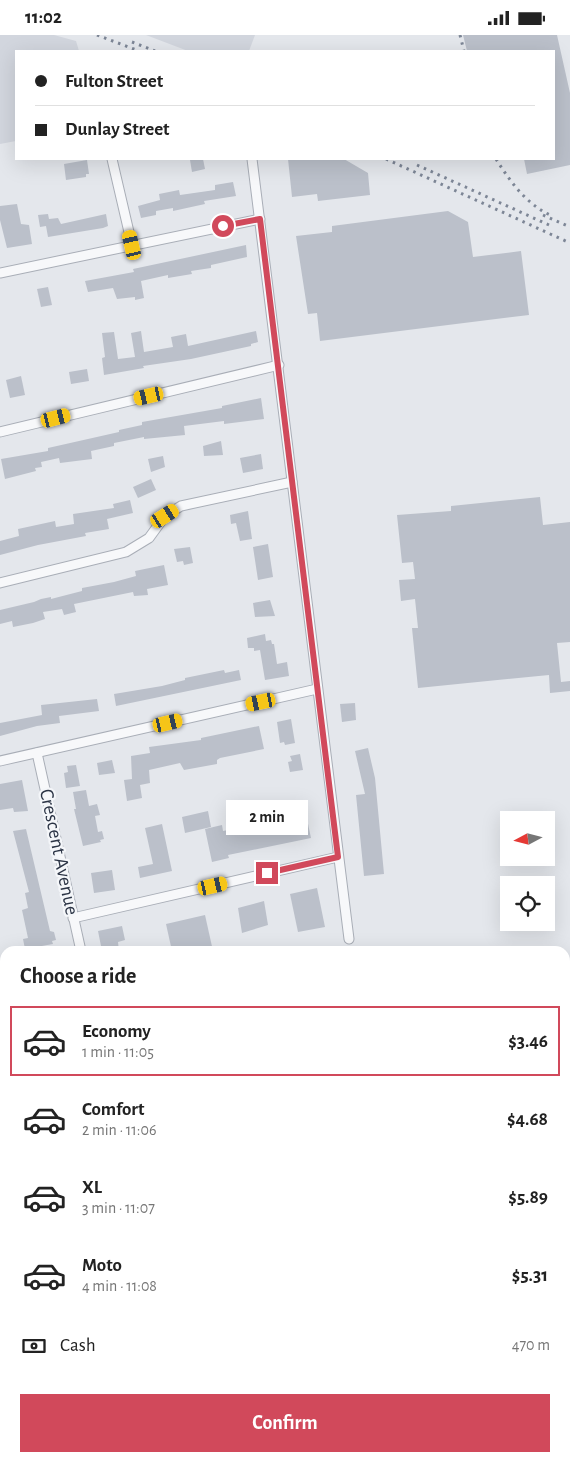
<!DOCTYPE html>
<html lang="en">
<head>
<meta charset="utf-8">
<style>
	:root { --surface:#fff; --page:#f2f2f2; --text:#222; --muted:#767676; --line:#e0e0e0; --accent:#d1495b }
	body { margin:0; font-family:"Alegreya Sans",sans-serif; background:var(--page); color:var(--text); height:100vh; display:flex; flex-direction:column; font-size:19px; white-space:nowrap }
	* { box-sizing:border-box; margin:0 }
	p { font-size:16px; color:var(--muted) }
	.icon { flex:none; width:28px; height:28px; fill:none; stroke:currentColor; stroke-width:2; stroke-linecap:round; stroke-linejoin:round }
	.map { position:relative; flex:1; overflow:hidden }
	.details { position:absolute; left:0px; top:911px; width:570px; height:516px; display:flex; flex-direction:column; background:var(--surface); border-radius:15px 15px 0 0; box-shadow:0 5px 20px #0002 }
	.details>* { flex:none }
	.top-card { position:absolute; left:15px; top:15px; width:540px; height:110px; border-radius:0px; box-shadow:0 5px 20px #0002; display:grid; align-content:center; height:110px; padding:0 20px; background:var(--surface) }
	.needle { width:32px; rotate:263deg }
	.tools { position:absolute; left:500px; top:776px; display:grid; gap:10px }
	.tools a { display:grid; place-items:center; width:55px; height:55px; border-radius:0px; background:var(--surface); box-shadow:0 5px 20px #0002; font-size:25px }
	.end { position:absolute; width:22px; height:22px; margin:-11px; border:6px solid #d1495b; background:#fff; box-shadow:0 0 0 2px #fff }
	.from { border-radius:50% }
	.bubble { position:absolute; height:35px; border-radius:0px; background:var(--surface); box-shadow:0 5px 20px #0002; font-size:16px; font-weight:700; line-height:35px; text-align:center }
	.car { position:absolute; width:15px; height:30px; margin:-15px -8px; border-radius:6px; box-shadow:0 0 4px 1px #0007; background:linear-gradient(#f5c518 24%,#345 0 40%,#f5c518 0 76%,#345 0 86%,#f5c518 0) }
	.top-card b { display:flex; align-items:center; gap:18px; height:48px; font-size:19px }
	.top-card b+b { border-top:1px solid var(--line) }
	.top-card i { width:12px; height:12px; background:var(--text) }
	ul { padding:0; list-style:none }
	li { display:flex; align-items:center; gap:15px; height:70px; margin:0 10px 8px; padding:0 10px; border:2px solid transparent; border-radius:0px }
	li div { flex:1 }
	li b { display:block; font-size:19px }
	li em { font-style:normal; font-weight:700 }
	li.active { border-color:var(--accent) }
	li>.icon { width:45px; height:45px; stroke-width:1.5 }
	h2 { padding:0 20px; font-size:22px; line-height:60px }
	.pay { display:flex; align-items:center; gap:12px; height:55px; padding:0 20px; font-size:19px }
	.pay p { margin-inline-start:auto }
	.button { display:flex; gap:10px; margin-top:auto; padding:10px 20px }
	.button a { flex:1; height:58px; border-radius:0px; background:var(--accent); color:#fff; font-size:20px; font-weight:700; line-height:58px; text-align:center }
	.status { display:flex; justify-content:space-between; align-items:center; height:35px; padding:0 25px; background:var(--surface); direction:ltr }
	.status svg { height:14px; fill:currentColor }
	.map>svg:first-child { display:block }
</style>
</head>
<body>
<div class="status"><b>11:02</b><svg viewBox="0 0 49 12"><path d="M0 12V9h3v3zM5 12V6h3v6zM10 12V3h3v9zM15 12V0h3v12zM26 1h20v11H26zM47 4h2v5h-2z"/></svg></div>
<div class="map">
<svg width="570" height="1427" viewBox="0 0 570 1427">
	<rect width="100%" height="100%" fill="#e4e7ec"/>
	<g fill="#d2d6de">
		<path d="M0,0H54L76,6L79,16H16V106L0,109Z"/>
		<path d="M146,0H255L249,16H188Z"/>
		<path d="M0,963L5,982V1422H565V1377L570,1386V1427H0Z"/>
	</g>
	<g fill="#bbc0ca">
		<path d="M463,0H557L570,58V130L527,139L524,124H554V16H467Z"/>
		<path d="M195,124H203L205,134L192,137L190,125Z"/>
		<path d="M288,124H344L368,138L370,160L318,166L317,159L292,162Z"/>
		<path d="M87,125L89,139H86V142L66,145L64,129Z"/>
		<path d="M233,147L236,161L204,166L205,169L173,176V173L156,176V180L141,183L138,171L160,165L159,159L179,155L180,160L215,155V150Z"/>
		<path d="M17,169L21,189L29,190L32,209L7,213L0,185V171Z"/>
		<path d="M448,176L468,187L473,222L521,216L529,280L320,306L317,278L308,279L296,201L332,197V191Z"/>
		<path d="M48,179L49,184L58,183L61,189L106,179L108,191L103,193L48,202L46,191L40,192L38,180Z"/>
		<path d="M246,210L247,222L211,230V233L191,236L192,239L168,243V240L141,246L144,263L135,265V262L117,264L113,253L88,257L85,246L134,237L133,234Z"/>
		<path d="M48,252L52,270L41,272L37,254Z"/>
		<path d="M141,296L144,317L173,312L171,302L186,299L188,311L256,296L258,307L251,309V311L191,324L143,331L144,333L104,340L102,323L105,322L102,298L114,297L118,324L135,322L131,298Z"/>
		<path d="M87,334L89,346L71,349L69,337Z"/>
		<path d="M21,341L25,360L10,363L6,345Z"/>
		<path d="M261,363L264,384L224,389V386L184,391L185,400L144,404V402L114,408V411L91,416L92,424L60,428L59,423L41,427L42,432L35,433L36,436L5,444L1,424L48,416V413L119,397V395L142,390V387L222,373V371Z"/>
		<path d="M221,406L223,420L204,421L203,411Z"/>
		<path d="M261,419L263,434L243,438L240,423Z"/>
		<path d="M163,421L165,432L151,437L148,424Z"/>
		<path d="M151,444L156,455L138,463L133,452Z"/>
		<path d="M540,462L543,490L570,487V607L557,608L561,647L570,646V656L550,658L549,640L418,653L412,593H418L415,564L401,566L399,545L415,544L413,527L402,528L397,480L451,476V471Z"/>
		<path d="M130,465L133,478L107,484L109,494L85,498L86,501L38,510L0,520V506L19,501L18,494L55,486L56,492L74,489L73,479L114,473L113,469Z"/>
		<path d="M248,476L252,504L240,506L236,488L231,489L230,480Z"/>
		<path d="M268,509L273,542L258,545L253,512Z"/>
		<path d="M190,512L193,528L184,530L183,526L177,527L174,514Z"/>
		<path d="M164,530L168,550L147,554L148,560L134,561L133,557L74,569L76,577L64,580L62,574L43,577L45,584L33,588L13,592L12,586L0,589V575L34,567L41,564L51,562V564L82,556V553L114,547L136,541L135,536Z"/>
		<path d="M270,565L275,581L255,582L253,568Z"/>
		<path d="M265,599L266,606L271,605L272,609H274L277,629L287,627L289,641L265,645L260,615L254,616V613H248L247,603Z"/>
		<path d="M224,635L225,638L239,635L241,645L116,671L114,659L162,651L185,645V643Z"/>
		<path d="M97,664L99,676L59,681L60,688L37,691L0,701V688L42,680L41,670Z"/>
		<path d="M355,668L356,685L342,687L340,669Z"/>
		<path d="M291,684L295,708L285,710L284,707L280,708L277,687Z"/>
		<path d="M259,691L264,714L220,723L217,725V729L184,735L180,728L149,735L150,748L140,750L142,763L127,766L124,745L132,744L131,721L150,718L149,712L201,705V703Z"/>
		<path d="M368,713L375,743L384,839L364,841L356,760L365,759L355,716Z"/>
		<path d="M300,719L303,735L290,737L288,727L292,726L290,721Z"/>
		<path d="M112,725L115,738L99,740L97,728Z"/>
		<path d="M76,730L80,751L66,753L64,738L68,737L67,731Z"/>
		<path d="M22,745L28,776L14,777L13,773L0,775V749Z"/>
		<path d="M86,755L89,771L97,769L100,780L95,781L98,797L102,796L104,804L100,805L101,807L83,811L74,774H76L73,757Z"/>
		<path d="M208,776L211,792L185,798L182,782Z"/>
		<path d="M306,779L311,803L228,820L229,823L212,827L205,794L222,790L223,796Z"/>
		<path d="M162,789L172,836L140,843L138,832L153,829L145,793Z"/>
		<path d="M26,794L50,896L54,897L56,905L52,906L53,909L25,914L23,904L28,903L22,875L28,873L25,858L29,857L13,796Z"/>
		<path d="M112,835L115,855L94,858L91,838Z"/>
		<path d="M317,853L325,892L298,897L290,859Z"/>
		<path d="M264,866L268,890L242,898L238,873Z"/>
		<path d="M205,880L213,916H172L166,889Z"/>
		<path d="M122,891L125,905L118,907L119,916H102L98,896Z"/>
	</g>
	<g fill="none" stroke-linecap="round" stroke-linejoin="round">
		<g stroke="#a9aeb7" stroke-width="11">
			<g id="street">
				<path d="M112,124L132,210"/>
				<path d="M252,124L349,904"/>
				<path d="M0,238L260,184"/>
				<path d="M0,397L279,330"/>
				<path d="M0,548L126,517L149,503L165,481L181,471L292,447"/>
				<path d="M37,718L81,916"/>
				<path d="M0,726L317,654"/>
				<path d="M73,883L338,822"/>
				<path d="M234,1427L242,1422"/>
			</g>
		</g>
		<use href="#street" stroke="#f7f8fa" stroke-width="9"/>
		<g stroke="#7d8696" stroke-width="3" stroke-dasharray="2.5 5" stroke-linecap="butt">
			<path d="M97,0L139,16"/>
			<path d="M460,0L464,16"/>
			<path d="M132,7L155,16"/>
			<path d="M386,124L570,208"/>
			<path d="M496,124C510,146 525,168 550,180"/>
			<path d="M417,130L549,190"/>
			<path d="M543,180L570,192"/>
		</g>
	</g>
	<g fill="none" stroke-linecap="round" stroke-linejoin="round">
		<path stroke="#d1495b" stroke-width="6" d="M223,191L260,184L338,822L267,838"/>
	</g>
	<g text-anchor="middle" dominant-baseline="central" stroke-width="4.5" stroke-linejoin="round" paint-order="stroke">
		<g font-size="20" fill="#2b3445" stroke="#f4f6f9">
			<text transform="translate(59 817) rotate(78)">Crescent Avenue</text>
		</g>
	</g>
</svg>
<div class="tools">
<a><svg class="needle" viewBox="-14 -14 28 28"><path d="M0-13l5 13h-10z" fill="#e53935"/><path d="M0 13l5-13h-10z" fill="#767676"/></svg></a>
<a><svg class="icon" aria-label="locate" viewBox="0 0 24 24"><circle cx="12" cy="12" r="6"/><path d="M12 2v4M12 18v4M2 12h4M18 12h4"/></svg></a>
</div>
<i class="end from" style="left:223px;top:191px"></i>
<i class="end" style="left:267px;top:838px"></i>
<div class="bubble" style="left:226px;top:765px;width:82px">2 min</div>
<i class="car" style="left:132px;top:210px;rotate:347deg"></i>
<i class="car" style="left:149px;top:361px;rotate:257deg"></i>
<i class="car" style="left:56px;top:383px;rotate:76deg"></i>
<i class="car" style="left:165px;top:481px;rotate:58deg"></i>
<i class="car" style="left:261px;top:667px;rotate:258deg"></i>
<i class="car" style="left:168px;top:688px;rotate:77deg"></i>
<i class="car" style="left:213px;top:851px;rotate:77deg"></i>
<div class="top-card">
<b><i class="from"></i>Fulton Street</b>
<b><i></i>Dunlay Street</b>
</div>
<section class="details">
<h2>Choose a ride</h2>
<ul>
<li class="active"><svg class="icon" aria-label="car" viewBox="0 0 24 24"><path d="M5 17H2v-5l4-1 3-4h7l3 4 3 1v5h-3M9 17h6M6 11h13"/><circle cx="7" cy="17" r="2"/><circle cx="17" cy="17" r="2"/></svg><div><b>Economy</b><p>1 min · 11:05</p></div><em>$3.46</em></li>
<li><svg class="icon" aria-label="car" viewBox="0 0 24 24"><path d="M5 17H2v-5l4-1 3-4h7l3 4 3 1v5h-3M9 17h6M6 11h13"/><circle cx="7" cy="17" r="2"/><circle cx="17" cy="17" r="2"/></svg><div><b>Comfort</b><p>2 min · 11:06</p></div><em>$4.68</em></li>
<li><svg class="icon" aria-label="car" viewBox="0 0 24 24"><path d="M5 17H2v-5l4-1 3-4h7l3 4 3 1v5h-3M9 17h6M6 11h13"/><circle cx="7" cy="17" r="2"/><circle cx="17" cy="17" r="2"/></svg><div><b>XL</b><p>3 min · 11:07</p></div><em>$5.89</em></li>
<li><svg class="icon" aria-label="car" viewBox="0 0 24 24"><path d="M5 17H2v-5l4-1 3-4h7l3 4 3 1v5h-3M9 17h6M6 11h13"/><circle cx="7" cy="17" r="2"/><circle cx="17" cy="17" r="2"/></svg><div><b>Moto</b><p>4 min · 11:08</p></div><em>$5.31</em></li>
</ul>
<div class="pay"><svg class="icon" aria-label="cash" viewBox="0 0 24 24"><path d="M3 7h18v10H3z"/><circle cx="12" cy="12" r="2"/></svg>Cash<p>470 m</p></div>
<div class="button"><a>Confirm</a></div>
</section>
</div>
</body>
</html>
